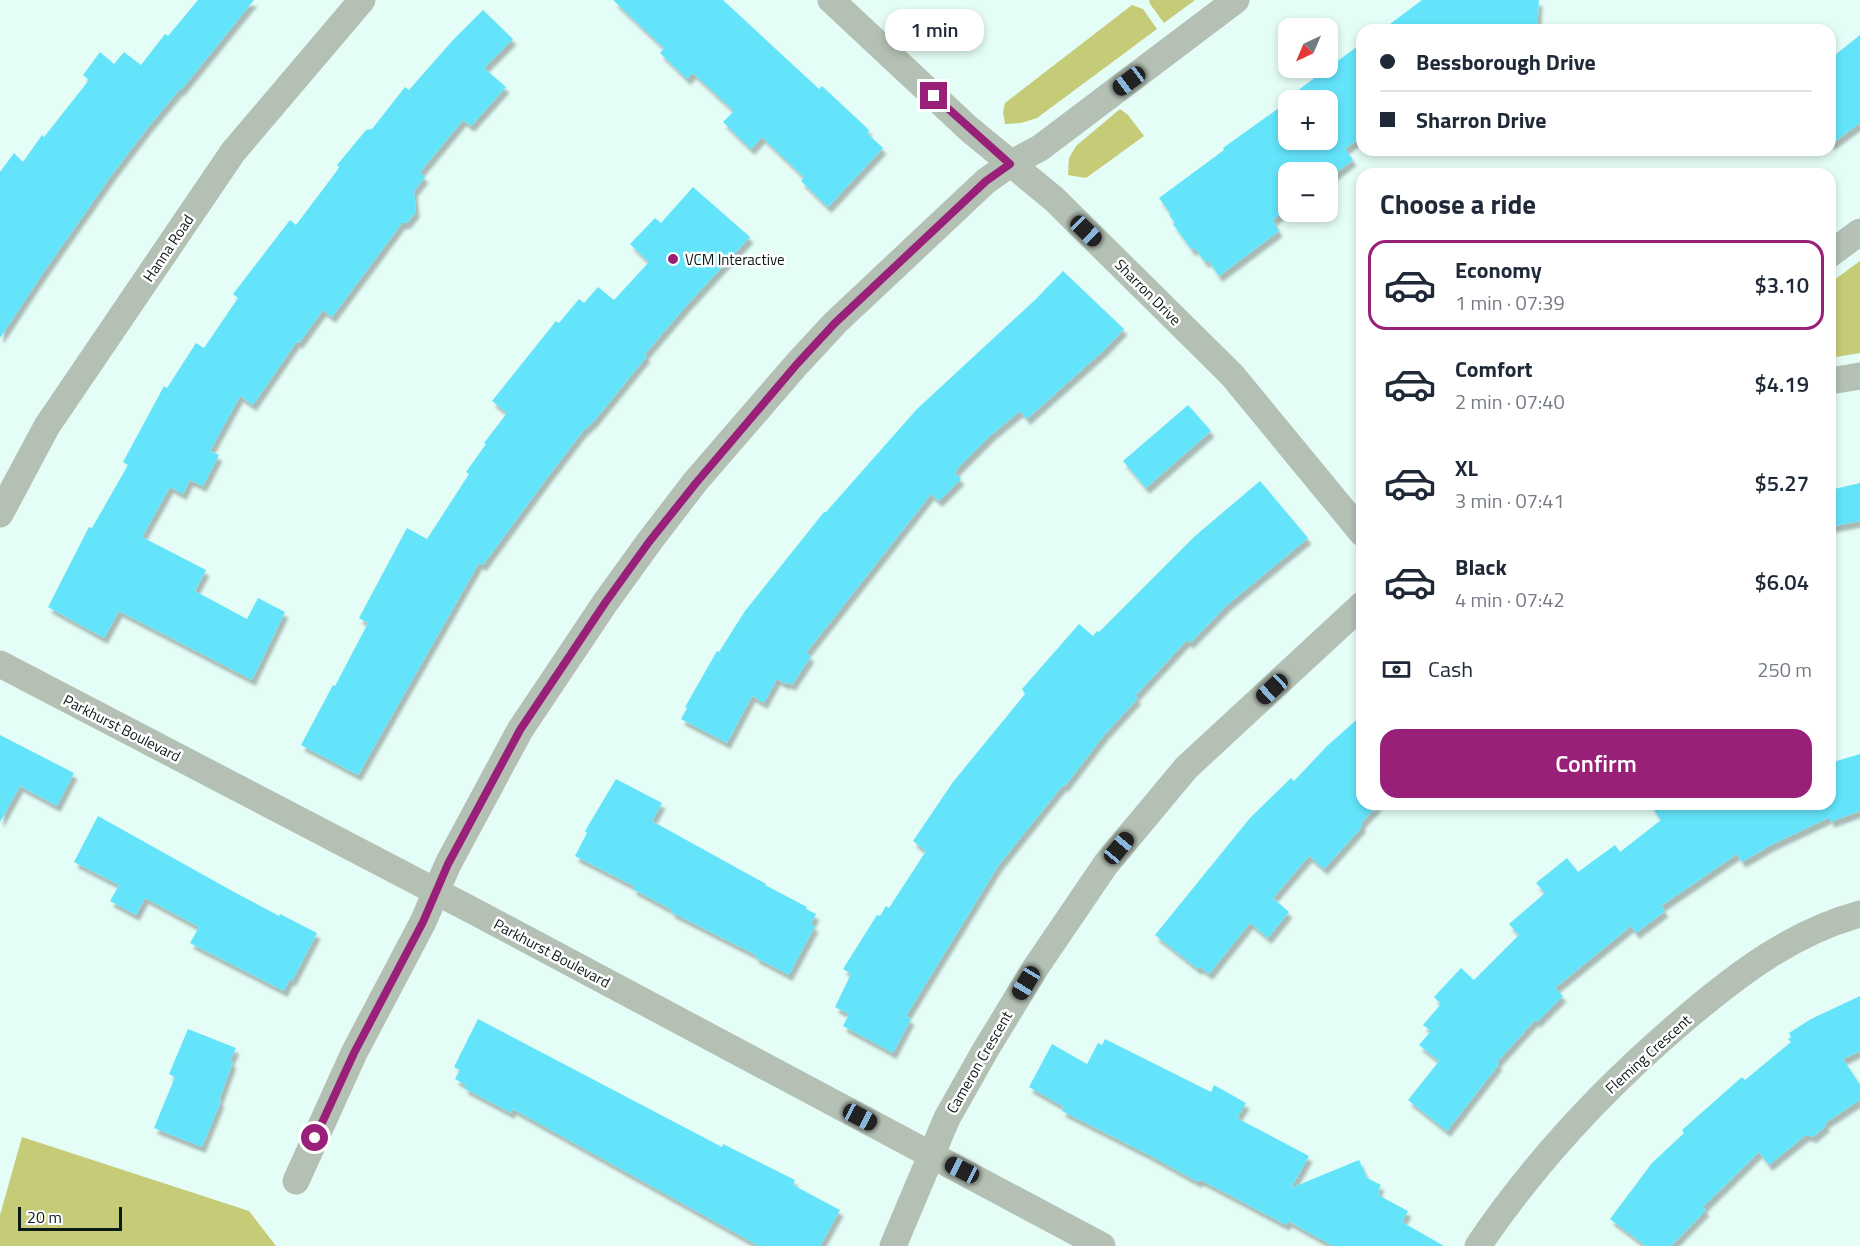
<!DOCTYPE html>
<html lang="en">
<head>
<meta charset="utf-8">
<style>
	:root { --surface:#fff; --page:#f6f6f7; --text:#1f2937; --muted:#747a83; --line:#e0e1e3; --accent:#992079 }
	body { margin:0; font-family:"Titillium Web",sans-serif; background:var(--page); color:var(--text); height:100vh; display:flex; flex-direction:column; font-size:22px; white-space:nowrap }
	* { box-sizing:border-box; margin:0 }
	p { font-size:20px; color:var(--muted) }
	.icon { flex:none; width:33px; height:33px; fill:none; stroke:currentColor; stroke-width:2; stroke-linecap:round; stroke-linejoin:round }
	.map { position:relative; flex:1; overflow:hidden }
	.drawer { position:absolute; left:1356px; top:168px; width:480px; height:642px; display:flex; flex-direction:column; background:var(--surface); border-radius:18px; box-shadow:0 3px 9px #0003 }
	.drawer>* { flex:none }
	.hud { position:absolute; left:1356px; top:24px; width:480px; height:132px; border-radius:18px; box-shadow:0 3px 9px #0003; display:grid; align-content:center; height:132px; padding:0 24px; background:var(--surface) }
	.needle { width:39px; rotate:224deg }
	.buttons { position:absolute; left:1278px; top:18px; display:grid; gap:12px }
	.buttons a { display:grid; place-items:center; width:60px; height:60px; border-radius:12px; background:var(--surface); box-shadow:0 3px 9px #0003; font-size:30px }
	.scale { position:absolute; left:18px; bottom:15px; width:104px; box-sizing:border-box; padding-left:6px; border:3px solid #0a1a16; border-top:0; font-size:16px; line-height:21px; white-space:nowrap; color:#0a1a16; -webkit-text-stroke:4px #fff; paint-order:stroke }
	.end { position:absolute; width:27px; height:27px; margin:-14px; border:8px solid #992079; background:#fff; box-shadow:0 0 0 3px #fff }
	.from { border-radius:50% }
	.bubble { position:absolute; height:42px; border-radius:18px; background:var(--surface); box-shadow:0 3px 9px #0003; font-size:20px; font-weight:600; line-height:42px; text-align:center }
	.car { position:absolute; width:18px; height:36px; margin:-18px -9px; border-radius:8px; box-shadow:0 0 4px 2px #0007; background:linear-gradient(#222 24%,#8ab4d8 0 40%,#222 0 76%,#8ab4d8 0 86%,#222 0) }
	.hud b { display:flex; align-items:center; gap:21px; height:57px; font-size:22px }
	.hud b+b { border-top:2px solid var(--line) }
	.hud i { width:15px; height:15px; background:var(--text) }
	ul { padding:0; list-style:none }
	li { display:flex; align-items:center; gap:18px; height:90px; margin:0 12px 9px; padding:0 12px; border:3px solid transparent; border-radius:18px }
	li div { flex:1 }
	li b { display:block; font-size:22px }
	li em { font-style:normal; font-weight:600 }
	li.on { border-color:var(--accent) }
	li>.icon { width:54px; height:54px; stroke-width:1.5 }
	h2 { padding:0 24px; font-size:27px; line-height:72px }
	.pay { display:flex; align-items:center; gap:15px; height:66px; padding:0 24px; font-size:22px }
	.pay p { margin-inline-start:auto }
	.button { display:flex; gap:12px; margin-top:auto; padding:12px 24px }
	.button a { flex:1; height:69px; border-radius:18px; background:var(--accent); color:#fff; font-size:24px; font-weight:600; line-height:69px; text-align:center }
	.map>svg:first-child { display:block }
</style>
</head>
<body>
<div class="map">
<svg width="1860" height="1246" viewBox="0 0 1860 1246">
	<defs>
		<filter id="shadow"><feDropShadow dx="3.5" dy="6" stdDeviation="1.5" flood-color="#0004"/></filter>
	</defs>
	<rect width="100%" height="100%" fill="#e5fdf7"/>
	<g fill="#c5cb77">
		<path d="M1149,0H1195L1164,23L1150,4Z"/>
		<path d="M1132,5L1143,9L1157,29L1037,118L1021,123L1005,124L1003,112L1005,103Z"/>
		<path d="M1120,109L1128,115L1144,136L1086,178L1068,175L1069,158L1076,146Z"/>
		<path d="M1860,261V353L1830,358V283Z"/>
		<path d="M22,1137L249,1211L276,1246H0V1215Z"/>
	</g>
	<g fill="#64e4fa" fill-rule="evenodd" filter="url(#shadow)">
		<path d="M198,0H254L181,90L180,89L149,126L113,173L43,273L0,338V172L14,153L23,162L42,135L44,137L89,80L83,75L100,52L114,64L124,52L141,65L165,34L168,36Z"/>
		<path d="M613,0H723L819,89L822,86L869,130L867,133L883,148L828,207L801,181L804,177L762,137L751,149L723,122L734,111L693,73L687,79L660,53L664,48Z"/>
		<path d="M1422,0H1539L1537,30H1382Z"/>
		<path d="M483,10L513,39L484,68L506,87L471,126L463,120L420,172L425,177L414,191L416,212L407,223H402L332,317L323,310L299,343L297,341L253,405L240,396L210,451L219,455L203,486L190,480L183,494L170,487L142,537L206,570L195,591L247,619L258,598L285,612L252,680L119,611L104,638L48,607L89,527L92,528L128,465L123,462L164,386L167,388L196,343L204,348L238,298L233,294L290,220L296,225L336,172L339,167L337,165L366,130L372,129L405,87L409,90L453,40Z"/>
		<path d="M1860,35V123L1830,145V59Z"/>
		<path d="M1362,43V136L1345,149L1353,160L1328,179V172H1288V208L1273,220L1279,231L1219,276L1208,260L1205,262L1195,248L1192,250L1173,224L1175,223L1169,215L1171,214L1159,198L1224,150L1223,148L1279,108L1278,105ZM1288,100H1328V140H1288Z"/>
		<path d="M693,187L750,237L686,306L645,354L647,356L594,421L583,431L547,478L483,565L479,563L358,775L301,745L333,685L335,686L368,623L359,618L407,528L427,539L469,474L466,472L486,444L484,443L507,413L492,401L556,321L559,323L579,299L584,303L598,287L614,300L649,262L630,244L655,218L661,223Z"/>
		<path d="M1063,271L1124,329L1105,349L1027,419L1020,411L991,435L958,468L955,473L961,479L939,501L931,494L806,653L811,656L792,685L787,682L786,684L777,679L764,703L752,696L727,743L681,719L687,708L685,707L717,651L719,652L745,611L824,512H826L917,409L1036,299Z"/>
		<path d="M1188,405L1211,431L1146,488L1123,461Z"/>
		<path d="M1260,481L1308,538L1227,605L1190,643L1187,640L1135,696L1138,698L1104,735L1065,786L1063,785L998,866L906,1016L911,1019L893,1053L843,1026L849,1014L835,1007L851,974L843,969L877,915L880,916L886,906L889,908L926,851L913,841L953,782L1025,694L1022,689L1079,624L1093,636L1097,631L1099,632L1195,536Z"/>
		<path d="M1860,483V521L1830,527V490Z"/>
		<path d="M1362,715V804H1379L1362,822V827L1324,869L1309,856L1273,898L1289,912L1268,938L1250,923L1209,974L1200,967L1198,969L1155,935L1250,818L1291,778L1294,781L1327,746Z"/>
		<path d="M0,735L74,773L57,806L20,786L0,822Z"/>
		<path d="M1860,754V811L1830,822V817L1771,845L1742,862L1737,854L1661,906L1665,911L1636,933L1631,926L1555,988L1563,996L1537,1022L1535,1020L1497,1062L1499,1064L1447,1131L1408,1100L1439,1061L1419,1045L1431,1031L1423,1025L1441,1004L1434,997L1461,968L1474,980L1519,935L1509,924L1545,893L1536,883L1567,858L1578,872L1615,845L1620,852L1661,820L1650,804H1830V763Z"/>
		<path d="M616,779L662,803L652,821L766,884L765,885L807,907L806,909L816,914L811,924L815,926L789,975L755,957L756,955L671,912L672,910L633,889L634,886L575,856L587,833L585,831Z"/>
		<path d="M98,816L234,892L279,916L280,914L317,933L292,981L290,979L284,991L190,943L199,927L145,898L136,915L110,901L119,885L74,862Z"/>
		<path d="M1860,996V1051L1843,1059L1860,1085V1100L1825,1123L1826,1126L1813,1137L1806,1135L1769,1165L1759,1152L1703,1207L1706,1210L1671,1246H1646L1610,1219L1652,1163L1684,1133L1682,1130L1742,1077L1745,1080L1791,1042L1788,1039L1791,1037L1789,1033L1811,1019Z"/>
		<path d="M478,1019L722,1147L723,1144L795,1180L793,1185L840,1210L820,1246H759L513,1109L511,1113L464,1088L466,1085L455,1079L460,1070L454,1067Z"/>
		<path d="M188,1029L236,1048L230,1061L233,1062L219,1100L221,1101L202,1147L154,1128L175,1077L169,1074Z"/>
		<path d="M1105,1039L1211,1092L1214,1085L1246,1103L1237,1118L1309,1156L1291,1188L1359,1160L1367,1178L1381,1185L1378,1190L1380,1191L1378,1195L1408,1211L1402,1222L1444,1246H1333L1288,1221L1286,1225L1203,1181L1199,1180L1198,1182L1149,1155L1062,1111L1064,1107L1029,1087L1052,1044L1087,1064L1098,1043L1102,1045Z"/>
	</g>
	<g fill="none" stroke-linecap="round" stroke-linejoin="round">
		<g stroke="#b4c0b4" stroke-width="27">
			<path d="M831,0L969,129L1054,199L1232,375L1362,533"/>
			<path d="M1830,254L1860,232"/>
			<path d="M1830,381L1860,376"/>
			<path d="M0,514L47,426L233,152L362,0"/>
			<path d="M0,664L481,915L1102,1246"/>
			<path d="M296,1181L354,1053L423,922L448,864L520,730L605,603L649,542L695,482L797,364L835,323L986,181L1010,164L1040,148L1236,0"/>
			<path d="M893,1246L947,1118L986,1049L1036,967L1106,864L1186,768L1362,605"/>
			<path d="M1478,1246C1536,1160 1607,1085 1686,1018C1738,974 1793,932 1860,914"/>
		</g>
	</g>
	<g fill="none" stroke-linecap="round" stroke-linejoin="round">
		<path stroke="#992079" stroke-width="8" d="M315,1138L354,1053L423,922L448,864L520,730L605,603L649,542L696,483L797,364L835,323L986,181L1010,164L934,96"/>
	</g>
	<circle fill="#992079" stroke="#fff" stroke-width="2" cx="673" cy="259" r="6"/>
	<g text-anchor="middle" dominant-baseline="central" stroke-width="5" stroke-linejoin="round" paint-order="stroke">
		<g font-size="15" fill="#0a1a16" stroke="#fff">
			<text transform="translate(168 248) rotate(-56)">Hanna Road</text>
			<text transform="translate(1148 292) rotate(45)">Sharron Drive</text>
			<text transform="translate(122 728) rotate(27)">Parkhurst Boulevard</text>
			<text transform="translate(552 953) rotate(28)">Parkhurst Boulevard</text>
			<text transform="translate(1648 1054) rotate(-42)">Fleming Crescent</text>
			<text transform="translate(979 1062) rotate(-60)">Cameron Crescent</text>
		</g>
		<g font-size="15" fill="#0a1a16" stroke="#fff" text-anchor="start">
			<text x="685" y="259">VCM Interactive</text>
		</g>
	</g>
</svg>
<div class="buttons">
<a><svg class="needle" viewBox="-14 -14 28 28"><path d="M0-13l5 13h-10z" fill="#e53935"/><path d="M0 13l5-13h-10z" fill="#747a83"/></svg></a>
<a>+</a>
<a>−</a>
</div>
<div class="scale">20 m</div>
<i class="end from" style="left:315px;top:1138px"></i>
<i class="end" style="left:934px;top:96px"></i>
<div class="bubble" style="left:885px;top:9px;width:99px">1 min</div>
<i class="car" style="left:1129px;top:81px;rotate:233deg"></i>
<i class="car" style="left:1086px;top:231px;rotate:134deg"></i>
<i class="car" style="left:1272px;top:689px;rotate:227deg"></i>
<i class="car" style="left:1119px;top:848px;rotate:40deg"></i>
<i class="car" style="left:1026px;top:983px;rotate:211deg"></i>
<i class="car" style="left:860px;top:1117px;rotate:118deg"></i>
<i class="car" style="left:962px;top:1170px;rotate:297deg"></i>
<div class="hud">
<b><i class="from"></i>Bessborough Drive</b>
<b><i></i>Sharron Drive</b>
</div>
<section class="drawer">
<h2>Choose a ride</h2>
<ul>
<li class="on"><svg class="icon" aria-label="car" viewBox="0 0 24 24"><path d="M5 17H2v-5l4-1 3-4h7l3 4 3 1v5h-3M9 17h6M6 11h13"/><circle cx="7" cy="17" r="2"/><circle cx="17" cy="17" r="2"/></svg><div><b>Economy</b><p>1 min · 07:39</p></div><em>$3.10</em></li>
<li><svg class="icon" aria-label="car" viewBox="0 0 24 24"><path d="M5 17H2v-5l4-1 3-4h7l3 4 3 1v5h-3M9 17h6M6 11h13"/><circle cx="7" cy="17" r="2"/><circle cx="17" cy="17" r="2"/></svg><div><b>Comfort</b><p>2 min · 07:40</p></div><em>$4.19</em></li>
<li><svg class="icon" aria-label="car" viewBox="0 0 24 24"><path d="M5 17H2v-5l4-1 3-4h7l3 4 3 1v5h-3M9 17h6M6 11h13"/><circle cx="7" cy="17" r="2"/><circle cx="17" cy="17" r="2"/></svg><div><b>XL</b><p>3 min · 07:41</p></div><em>$5.27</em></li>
<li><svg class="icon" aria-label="car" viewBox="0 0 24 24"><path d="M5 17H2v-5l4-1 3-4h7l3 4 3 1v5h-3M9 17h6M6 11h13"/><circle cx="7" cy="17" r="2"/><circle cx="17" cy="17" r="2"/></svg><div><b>Black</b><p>4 min · 07:42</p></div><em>$6.04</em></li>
</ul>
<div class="pay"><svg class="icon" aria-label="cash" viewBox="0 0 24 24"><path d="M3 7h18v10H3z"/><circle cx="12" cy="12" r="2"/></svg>Cash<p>250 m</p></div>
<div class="button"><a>Confirm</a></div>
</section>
</div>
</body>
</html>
